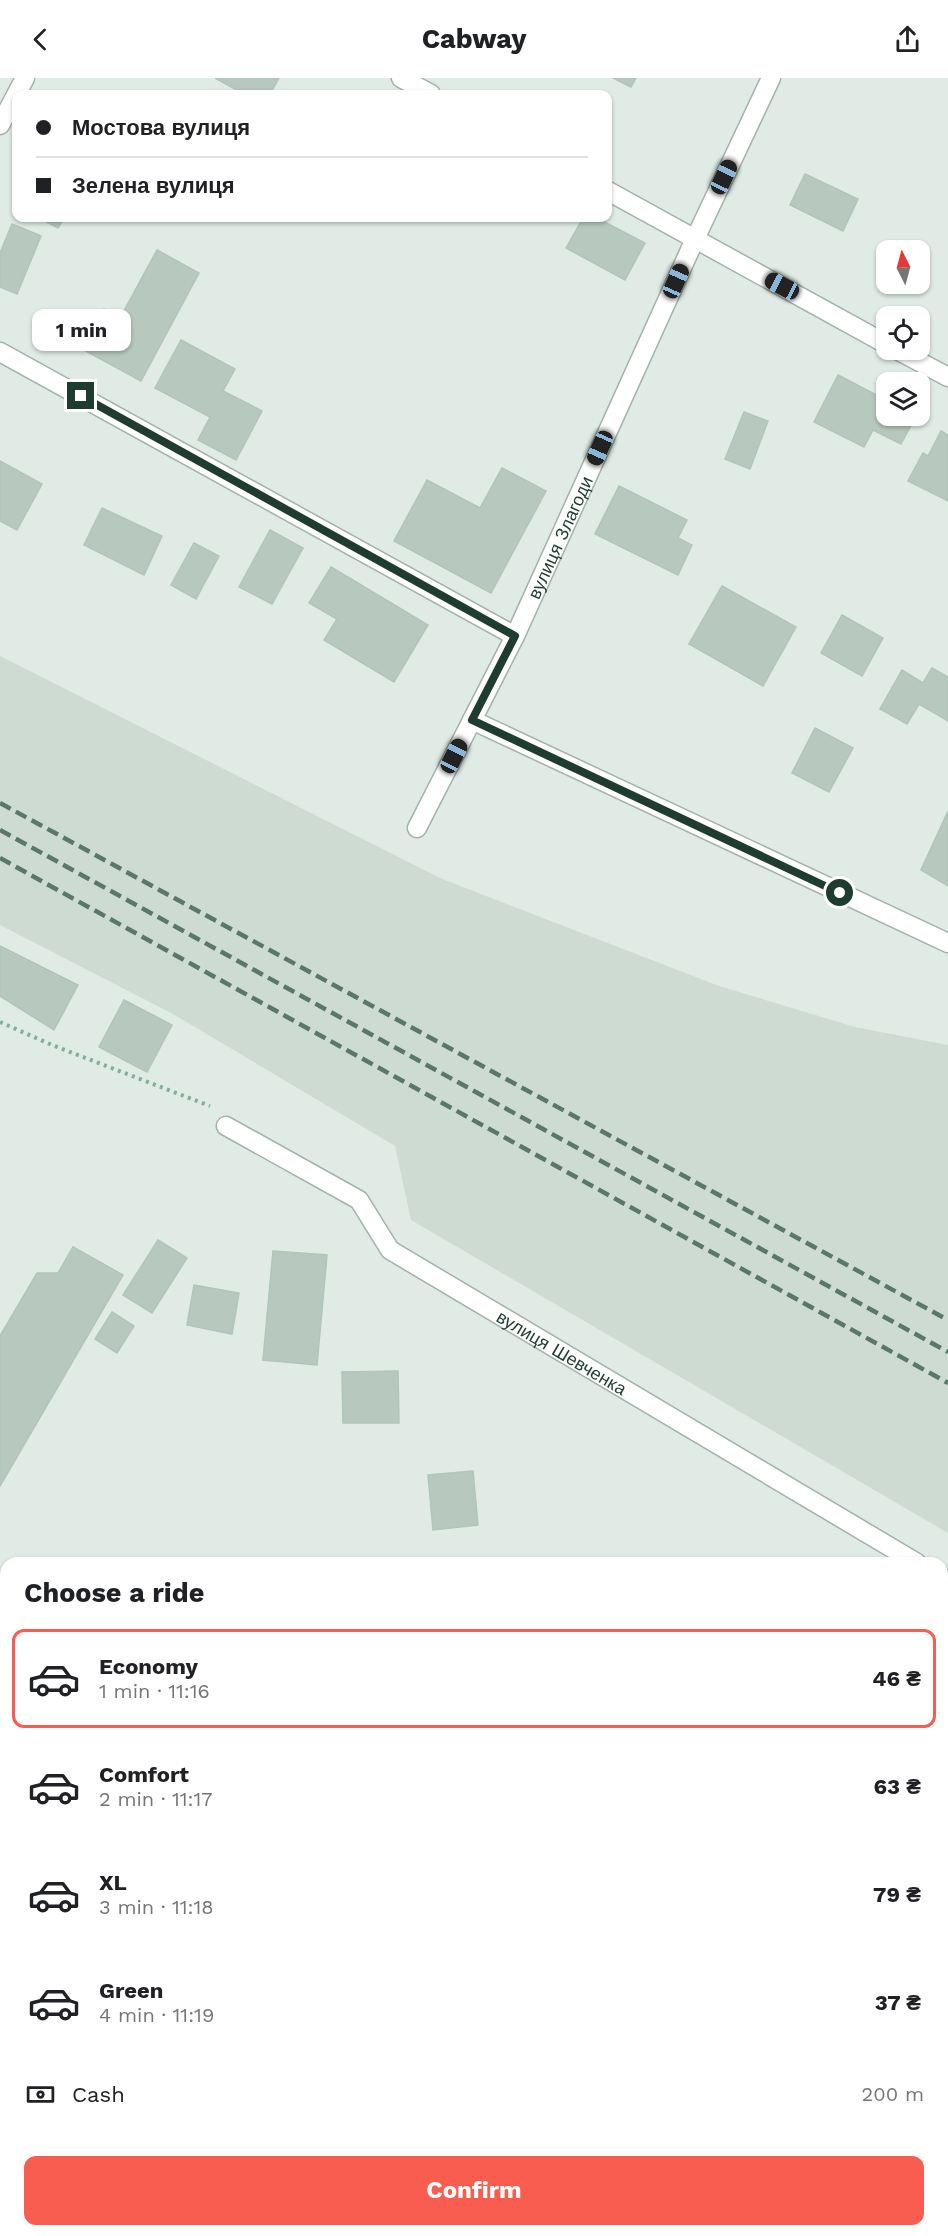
<!DOCTYPE html>
<html lang="en">
<head>
<meta charset="utf-8">
<style>
	:root { --surface:#fff; --page:#f6f6f6; --text:#202124; --muted:#757577; --line:#e0e0e0; --accent:#f95d4f }
	body { margin:0; font-family:"Work Sans",sans-serif; background:var(--page); color:var(--text); height:100vh; display:flex; flex-direction:column; font-size:22px; white-space:nowrap }
	* { box-sizing:border-box; margin:0 }
	p { font-size:20px; color:var(--muted) }
	.icon { flex:none; width:33px; height:33px; fill:none; stroke:currentColor; stroke-width:2; stroke-linecap:round; stroke-linejoin:round }
	.map { position:relative; flex:1; overflow:hidden }
	.panel { position:absolute; left:0px; top:1479px; width:948px; height:680px; display:flex; flex-direction:column; background:var(--surface); border-radius:18px 18px 0 0; box-shadow:0 2px 4px #0004 }
	.panel>* { flex:none }
	.banner { position:absolute; left:12px; top:12px; width:600px; height:132px; border-radius:12px; box-shadow:0 2px 4px #0004; display:grid; align-content:center; height:132px; padding:0 24px; background:var(--surface) }
	.needle { width:39px; rotate:354deg }
	.buttons { position:absolute; left:876px; top:162px; display:grid; gap:12px }
	.buttons a { display:grid; place-items:center; width:54px; height:54px; border-radius:12px; background:var(--surface); box-shadow:0 2px 4px #0004; font-size:30px }
	.end { position:absolute; width:27px; height:27px; margin:-14px; border:8px solid #1f3c30; background:#fff; box-shadow:0 0 0 3px #fff }
	.from { border-radius:50% }
	.bubble { position:absolute; height:42px; border-radius:12px; background:var(--surface); box-shadow:0 2px 4px #0004; font-size:20px; font-weight:700; line-height:42px; text-align:center }
	.car { position:absolute; width:18px; height:36px; margin:-18px -9px; border-radius:8px; box-shadow:0 0 4px 2px #0007; background:linear-gradient(#222 24%,#8ab4d8 0 40%,#222 0 76%,#8ab4d8 0 86%,#222 0) }
	.banner b { display:flex; align-items:center; gap:21px; height:57px; font-size:22px }
	.banner b+b { border-top:2px solid var(--line) }
	.banner i { width:15px; height:15px; background:var(--text) }
	ul { padding:0; list-style:none }
	li { display:flex; align-items:center; gap:18px; height:99px; margin:0 12px 9px; padding:0 12px; border:3px solid transparent; border-radius:12px }
	li div { flex:1 }
	li b { display:block; font-size:22px }
	li em { font-style:normal; font-weight:700 }
	li.on { border-color:var(--accent) }
	li>.icon { width:54px; height:54px; stroke-width:1.5 }
	h2 { padding:0 24px; font-size:27px; line-height:72px }
	.pay { display:flex; align-items:center; gap:15px; height:66px; padding:0 24px; font-size:22px }
	.pay p { margin-inline-start:auto }
	.button { display:flex; gap:12px; margin-top:auto; padding:12px 24px }
	.button a { flex:1; height:69px; border-radius:12px; background:var(--accent); color:#fff; font-size:24px; font-weight:700; line-height:69px; text-align:center }
	header { display:flex; justify-content:space-between; align-items:center; height:78px; padding:0 24px; background:var(--surface); font-size:27px; font-weight:700 }
	.map>svg:first-child { display:block }
</style>
</head>
<body>
<header><svg class="icon" aria-label="back" viewBox="0 0 24 24"><path d="M15 5l-7 7 7 7"/></svg>Cabway<svg class="icon" aria-label="share" viewBox="0 0 24 24"><path d="M12 15V3M7 8l5-5 5 5M5 13v7h14v-7"/></svg></header>
<div class="map">
<svg width="948" height="2158" viewBox="0 0 948 2158">
	<rect width="100%" height="100%" fill="#dfebe4"/>
	<path fill="#cddbd3" d="M0,578L442,801L719,908L855,949L948,967V1455L411,1142L395,1068L173,936L0,847Z"/>
	<g fill="#b7c9bf" stroke="#b1c5ba" stroke-width="1.5">
		<path d="M215,0H279L270,16H244Z"/>
		<path d="M613,0H636L631,9Z"/>
		<path d="M805,96L858,121L843,153L790,127Z"/>
		<path d="M39,140H64L58,150Z"/>
		<path d="M583,140H597L645,165L625,202L566,170Z"/>
		<path d="M12,146L41,158L17,216L0,209V175Z"/>
		<path d="M157,172L199,195L141,303L82,271L104,231L120,240Z"/>
		<path d="M181,262L235,291L223,313L262,333L236,382L198,362L210,339L155,310Z"/>
		<path d="M838,297L886,322V338H916L901,366L873,352L864,369L814,344Z"/>
		<path d="M744,334L768,343L750,391L725,381Z"/>
		<path d="M941,353L948,357V423L908,403L923,375L928,378Z"/>
		<path d="M0,383L42,406L17,452L0,443Z"/>
		<path d="M502,390L546,413L491,515L394,463L427,402L480,430Z"/>
		<path d="M619,408L687,442L678,460L692,467L678,497L595,456Z"/>
		<path d="M102,430L162,458L144,497L84,467Z"/>
		<path d="M270,452L303,470L272,526L239,509Z"/>
		<path d="M194,465L219,478L196,521L171,507Z"/>
		<path d="M331,489L428,547L394,604L324,562L337,541L309,525Z"/>
		<path d="M722,508L796,549L763,608L689,566Z"/>
		<path d="M842,537L883,560L862,598L821,575Z"/>
		<path d="M932,590L948,599V643L919,626L907,646L880,631L902,592L923,605Z"/>
		<path d="M815,650L853,670L829,714L792,695Z"/>
		<path d="M948,733V808L921,792Z"/>
		<path d="M0,868L78,907L54,952L0,918Z"/>
		<path d="M124,922L172,947L147,994L99,969Z"/>
		<path d="M158,1162L187,1180L152,1235L123,1217Z"/>
		<path d="M73,1169L123,1197L0,1408V1258L37,1195H58Z"/>
		<path d="M273,1173L327,1177L317,1287L263,1282Z"/>
		<path d="M194,1207L239,1215L232,1256L187,1247Z"/>
		<path d="M112,1234L134,1248L117,1275L95,1261Z"/>
		<path d="M398,1293L399,1345H343L342,1294Z"/>
		<path d="M473,1393L478,1447L433,1452L428,1397Z"/>
		<path d="M0,1647L6,1648V1688H0Z"/>
		<path d="M948,1652V1712L942,1706V1658Z"/>
		<path d="M3,1777H6V1864H5Z"/>
		<path d="M6,2142V2152H47L50,2158H0V2145Z"/>
		<path d="M459,2152H514L511,2158H470Z"/>
	</g>
	<g fill="none" stroke-linecap="round" stroke-linejoin="round">
		<g stroke="#a2b3aa" stroke-width="21">
			<g id="street">
				<path d="M401,0L431,16"/>
				<path d="M0,47L25,0"/>
				<path d="M608,113L886,266"/>
				<path d="M897,272L948,299"/>
				<path d="M0,274L515,558"/>
				<path d="M472,642L948,865"/>
				<path id="s1" d="M417,750L515,558L695,161L771,0"/>
				<path id="s2" d="M226,1048L359,1122L390,1172L917,1485"/>
				<path d="M942,1500L948,1503"/>
				<path d="M942,1597L948,1594"/>
				<path d="M0,1753L6,1754"/>
				<path d="M0,1982L6,1979"/>
				<path d="M570,2158V2152"/>
			</g>
		</g>
		<path stroke="#7eb198" stroke-width="4" stroke-dasharray="3 4.5" stroke-linecap="butt" d="M0,944L52,967L210,1028"/>
		<use href="#street" stroke="#fff" stroke-width="18"/>
		<g stroke="#59786b" stroke-width="4.5" stroke-dasharray="12 6" stroke-linecap="butt">
			<path d="M0,725L948,1242"/>
			<path d="M0,752L948,1274"/>
			<path d="M0,780L948,1305"/>
		</g>
	</g>
	<g fill="none" stroke-linecap="round" stroke-linejoin="round">
		<path stroke="#1f3c30" stroke-width="8" d="M81,318L515,558L472,642L840,815"/>
	</g>
	<g text-anchor="middle" dominant-baseline="central" stroke-width="4.5" stroke-linejoin="round" paint-order="stroke">
		<g font-size="18" fill="#1f3c30" stroke="#f0f8f2">
			<text stroke="none"><textPath href="#s1" startOffset="324">вулиця Злагоди</textPath></text>
			<text stroke="none"><textPath href="#s2" startOffset="411">вулиця Шевченка</textPath></text>
		</g>
	</g>
</svg>
<div class="buttons">
<a><svg class="needle" viewBox="-14 -14 28 28"><path d="M0-13l5 13h-10z" fill="#e53935"/><path d="M0 13l5-13h-10z" fill="#757577"/></svg></a>
<a><svg class="icon" aria-label="locate" viewBox="0 0 24 24"><circle cx="12" cy="12" r="6"/><path d="M12 2v4M12 18v4M2 12h4M18 12h4"/></svg></a>
<a><svg class="icon" aria-label="layers" viewBox="0 0 24 24"><path d="M12 4l9 5-9 5-9-5zM3 14l9 5 9-5"/></svg></a>
</div>
<i class="end from" style="left:840px;top:815px"></i>
<i class="end" style="left:81px;top:318px"></i>
<div class="bubble" style="left:32px;top:231px;width:99px">1 min</div>
<i class="car" style="left:724px;top:99px;rotate:25deg"></i>
<i class="car" style="left:676px;top:203px;rotate:24deg"></i>
<i class="car" style="left:782px;top:208px;rotate:298deg"></i>
<i class="car" style="left:600px;top:370px;rotate:204deg"></i>
<i class="car" style="left:454px;top:678px;rotate:27deg"></i>
<div class="banner">
<b><i class="from"></i>Мостова вулиця</b>
<b><i></i>Зелена вулиця</b>
</div>
<section class="panel">
<h2>Choose a ride</h2>
<ul>
<li class="on"><svg class="icon" aria-label="car" viewBox="0 0 24 24"><path d="M5 17H2v-5l4-1 3-4h7l3 4 3 1v5h-3M9 17h6M6 11h13"/><circle cx="7" cy="17" r="2"/><circle cx="17" cy="17" r="2"/></svg><div><b>Economy</b><p>1 min · 11:16</p></div><em>46 ₴</em></li>
<li><svg class="icon" aria-label="car" viewBox="0 0 24 24"><path d="M5 17H2v-5l4-1 3-4h7l3 4 3 1v5h-3M9 17h6M6 11h13"/><circle cx="7" cy="17" r="2"/><circle cx="17" cy="17" r="2"/></svg><div><b>Comfort</b><p>2 min · 11:17</p></div><em>63 ₴</em></li>
<li><svg class="icon" aria-label="car" viewBox="0 0 24 24"><path d="M5 17H2v-5l4-1 3-4h7l3 4 3 1v5h-3M9 17h6M6 11h13"/><circle cx="7" cy="17" r="2"/><circle cx="17" cy="17" r="2"/></svg><div><b>XL</b><p>3 min · 11:18</p></div><em>79 ₴</em></li>
<li><svg class="icon" aria-label="car" viewBox="0 0 24 24"><path d="M5 17H2v-5l4-1 3-4h7l3 4 3 1v5h-3M9 17h6M6 11h13"/><circle cx="7" cy="17" r="2"/><circle cx="17" cy="17" r="2"/></svg><div><b>Green</b><p>4 min · 11:19</p></div><em>37 ₴</em></li>
</ul>
<div class="pay"><svg class="icon" aria-label="cash" viewBox="0 0 24 24"><path d="M3 7h18v10H3z"/><circle cx="12" cy="12" r="2"/></svg>Cash<p>200 m</p></div>
<div class="button"><a>Confirm</a></div>
</section>
</div>
</body>
</html>
